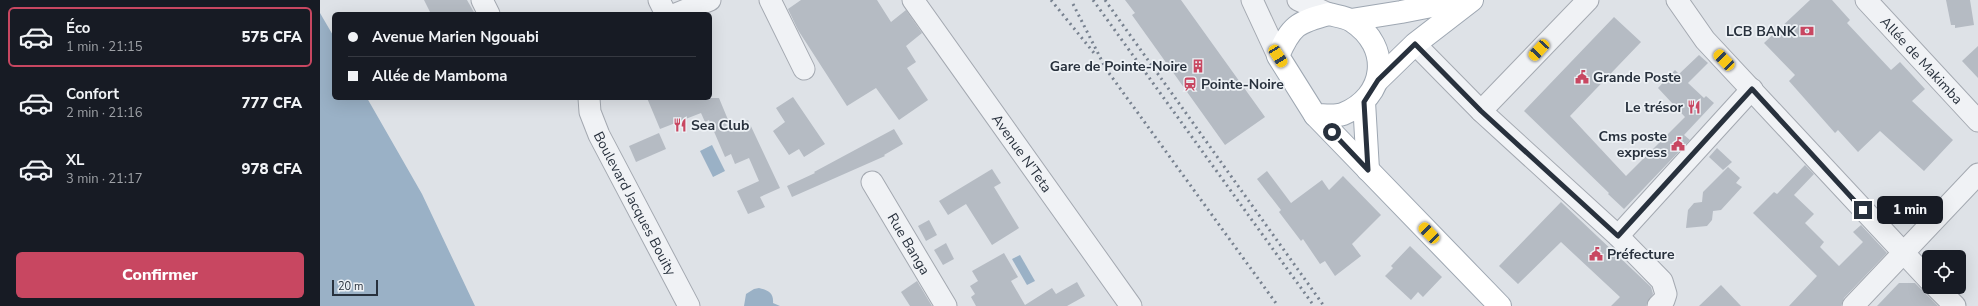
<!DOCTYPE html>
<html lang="fr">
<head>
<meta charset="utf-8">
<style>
	:root { --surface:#171b24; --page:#242831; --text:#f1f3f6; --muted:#9ea1a6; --line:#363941; --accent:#c84761 }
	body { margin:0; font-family:"Nunito Sans",sans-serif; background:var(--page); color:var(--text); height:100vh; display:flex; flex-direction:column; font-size:15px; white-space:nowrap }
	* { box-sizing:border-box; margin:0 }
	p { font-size:13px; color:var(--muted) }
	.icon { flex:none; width:22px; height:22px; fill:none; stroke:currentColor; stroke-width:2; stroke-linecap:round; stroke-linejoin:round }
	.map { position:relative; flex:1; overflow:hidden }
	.details { display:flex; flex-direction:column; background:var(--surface); width:320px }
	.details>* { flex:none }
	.banner { position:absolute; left:12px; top:12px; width:380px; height:88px; border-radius:6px; box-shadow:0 4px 16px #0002; display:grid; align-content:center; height:88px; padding:0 16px; background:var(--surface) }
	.fabs { position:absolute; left:1602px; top:250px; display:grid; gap:8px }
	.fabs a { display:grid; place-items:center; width:44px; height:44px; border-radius:6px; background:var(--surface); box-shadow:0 4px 16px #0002; font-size:20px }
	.scale { position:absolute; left:12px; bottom:10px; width:46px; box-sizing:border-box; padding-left:4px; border:2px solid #28313d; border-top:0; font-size:11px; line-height:14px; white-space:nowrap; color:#28313d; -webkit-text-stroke:3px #edf1f5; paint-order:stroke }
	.end { position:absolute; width:18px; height:18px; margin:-9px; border:5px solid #28313d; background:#fff; box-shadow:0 0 0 2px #fff }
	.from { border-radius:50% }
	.bubble { position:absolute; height:28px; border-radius:6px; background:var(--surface); box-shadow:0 4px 16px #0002; font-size:13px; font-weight:800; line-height:28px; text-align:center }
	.car { position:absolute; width:12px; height:24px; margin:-12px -6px; border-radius:5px; box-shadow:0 0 3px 1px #0007; background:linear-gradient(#f5c518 24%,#345 0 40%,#f5c518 0 76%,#345 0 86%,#f5c518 0) }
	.banner b { display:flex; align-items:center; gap:14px; height:38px; font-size:15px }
	.banner b+b { border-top:1px solid var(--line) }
	.banner i { width:10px; height:10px; background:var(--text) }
	ul { padding:7px 0 0; list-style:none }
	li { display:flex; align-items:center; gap:12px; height:60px; margin:0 8px 6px; padding:0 8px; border:2px solid transparent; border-radius:6px }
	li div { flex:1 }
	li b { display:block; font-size:15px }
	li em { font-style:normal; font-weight:800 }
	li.active { border-color:var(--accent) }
	li>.icon { width:36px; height:36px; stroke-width:1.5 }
	.action { display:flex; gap:8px; margin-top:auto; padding:8px 16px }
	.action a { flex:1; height:46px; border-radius:6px; background:var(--accent); color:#fff; font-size:16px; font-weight:800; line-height:46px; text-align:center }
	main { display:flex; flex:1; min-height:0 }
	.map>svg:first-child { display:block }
</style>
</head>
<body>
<main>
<section class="details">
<ul>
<li class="active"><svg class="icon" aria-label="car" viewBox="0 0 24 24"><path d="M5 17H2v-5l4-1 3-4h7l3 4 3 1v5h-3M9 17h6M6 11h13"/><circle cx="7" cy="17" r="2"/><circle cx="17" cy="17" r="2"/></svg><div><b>Éco</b><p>1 min · 21:15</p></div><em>575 CFA</em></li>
<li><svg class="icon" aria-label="car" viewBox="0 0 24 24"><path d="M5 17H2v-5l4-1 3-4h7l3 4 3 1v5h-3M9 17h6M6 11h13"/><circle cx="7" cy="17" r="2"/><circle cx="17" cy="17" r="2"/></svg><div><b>Confort</b><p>2 min · 21:16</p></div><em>777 CFA</em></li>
<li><svg class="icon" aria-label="car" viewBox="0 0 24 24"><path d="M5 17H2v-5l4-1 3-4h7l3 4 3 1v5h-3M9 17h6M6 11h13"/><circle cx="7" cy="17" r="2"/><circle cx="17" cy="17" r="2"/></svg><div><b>XL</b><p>3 min · 21:17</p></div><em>978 CFA</em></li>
</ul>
<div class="action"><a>Confirmer</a></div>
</section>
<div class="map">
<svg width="1658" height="306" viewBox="0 0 1658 306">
	<rect width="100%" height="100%" fill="#dee2e7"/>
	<g fill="#9ab1c6">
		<path d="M0,13L14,37V98H47L102,194L155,306H0Z"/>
		<path d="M392,145L405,171L393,177L380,151Z"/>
		<path d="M700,255L715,281L707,285L692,259Z"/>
		<path d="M439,288C448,290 454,293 453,303L460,306H424L426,294L434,289Z"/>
	</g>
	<g fill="#b5bbc3">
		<path d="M104,0H147L155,14H111Z"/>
		<path d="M481,0H557L571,22L586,10L602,33L586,46L596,62L587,68L608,100L579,120L556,88L527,106L478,30L468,9Z"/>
		<path d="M805,0H861L945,117L905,145L812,15L815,13Z"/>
		<path d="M1490,0H1512L1530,20L1527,23L1571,70L1580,62L1605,89L1592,101L1633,140L1604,171L1560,131L1538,152L1518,130L1515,133L1469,81L1475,75L1444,43Z"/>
		<path d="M1626,0H1650L1654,25L1635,28V25H1631Z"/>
		<path d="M1294,17L1321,42L1250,116L1306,176L1365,117L1338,88L1355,70L1359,74L1379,55L1388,63L1368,83L1384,98L1386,96L1394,103L1364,135L1370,140L1304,209L1288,194L1289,193L1204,111Z"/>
		<path d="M1658,46V78L1642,61Z"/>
		<path d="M473,97L505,144L484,157L479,149L469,155L453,131L465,122L456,108Z"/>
		<path d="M327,98H399L411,127L428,120L460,188L440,197L445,207L428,214L417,191L439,181L429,158L415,164L411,154L405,157L389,120L385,122L381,113L340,129Z"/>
		<path d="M574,129L583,144L564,155L565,156L472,197L467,186L495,173L494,172Z"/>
		<path d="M339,133L346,149L316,162L309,146Z"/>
		<path d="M1397,148L1412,162L1403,170L1389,157Z"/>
		<path d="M1485,165L1494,174L1474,195L1494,214L1485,223L1504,242L1500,247L1519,266L1543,242L1533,232L1541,225L1567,253L1524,298L1521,306H1469L1497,276L1433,213L1454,192L1457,194Z"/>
		<path d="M1408,167L1420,178L1416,183L1422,187L1401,210L1393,211L1392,220L1387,226L1366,228L1368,210L1374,203L1382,202L1383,192Z"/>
		<path d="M672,169L681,183L674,187L699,228L672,245L646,204L628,215L619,201Z"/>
		<path d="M947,171L971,203L1002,180L1009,190L1023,176L1061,215L1032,244L1041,256L1015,276L1005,261L1000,264L983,239L981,241L959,212L961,210L937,179Z"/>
		<path d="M1241,202L1331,287L1333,294L1327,303L1326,306H1291L1300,297L1241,242L1198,284L1179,266Z"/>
		<path d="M609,220L617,235L606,241L598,226Z"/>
		<path d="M626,243L634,259L623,265L614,250Z"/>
		<path d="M1090,246L1122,277L1103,297L1098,292L1091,300L1065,276L1073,268L1071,266Z"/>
		<path d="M684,253L698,277L691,281L705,305L732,288L736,294L757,282L765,296L747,306H656L651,297L655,294L650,286L658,281L652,271Z"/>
		<path d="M597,281L612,306H590L581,292Z"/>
		<path d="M1579,283H1595L1618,306H1557Z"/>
		<path d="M1401,285L1421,306H1379Z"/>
	</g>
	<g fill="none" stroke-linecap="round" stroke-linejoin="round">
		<g stroke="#a4a9b1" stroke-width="23">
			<g id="minor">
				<path d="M162,0L169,14"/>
				<path d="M339,0L346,14"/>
				<path d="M450,0L484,69"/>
				<path id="s1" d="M593,0L811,306"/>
				<path d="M932,0L958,56"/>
				<path d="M978,0L1009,14"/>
				<path d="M1357,0L1385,40L1609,280"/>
				<path id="s2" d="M1546,0L1658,121"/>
				<path d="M356,14L390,0"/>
				<path d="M1095,44L1161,111L1298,236L1342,281L1346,294L1344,300L1338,306"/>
				<path id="s3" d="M269,98L270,112L279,135L369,306"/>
				<path d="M1161,111L1268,0"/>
				<path id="s4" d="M552,182L626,306"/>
				<path d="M1298,236L1432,89"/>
				<path d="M1616,287L1635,306"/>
				<path d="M1533,306L1658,174"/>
			</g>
		</g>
		<g stroke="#9ea7b2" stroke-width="24">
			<g id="major">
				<path d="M1009,14C1016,16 1026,17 1032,21C1072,47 1066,97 1023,114C1015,117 1003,115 995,115L958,56C971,26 977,22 1009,14Z"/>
				<path d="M1031,20L1081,12L1142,0"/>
				<path d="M1058,80L1095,44L1152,0"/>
				<path d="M1044,102L1048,170"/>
				<path d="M995,115L1180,306"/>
			</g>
		</g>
		<use href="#minor" stroke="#f0f2f5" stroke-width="21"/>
		<use href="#major" stroke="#fff" stroke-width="22"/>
		<g stroke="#788290" stroke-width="3" stroke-dasharray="2 4" stroke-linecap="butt">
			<path d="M731,0L774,53"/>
			<path d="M773,0L994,306"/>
			<path d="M785,0L1004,306"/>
			<path d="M753,4L786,69L958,306"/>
		</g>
	</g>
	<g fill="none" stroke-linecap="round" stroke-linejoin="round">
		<path stroke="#28313d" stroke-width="5" d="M1012,132L1048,170L1044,102L1058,80L1095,44L1161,111L1298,236L1432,89L1543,210"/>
	</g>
	<defs>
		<g id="bank-bare" transform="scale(1.08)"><path d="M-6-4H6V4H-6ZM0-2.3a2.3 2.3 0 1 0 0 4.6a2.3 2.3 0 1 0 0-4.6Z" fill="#c84761" stroke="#edf1f5" stroke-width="2.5" paint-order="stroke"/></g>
		<g id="building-bare" transform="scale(1.08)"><path d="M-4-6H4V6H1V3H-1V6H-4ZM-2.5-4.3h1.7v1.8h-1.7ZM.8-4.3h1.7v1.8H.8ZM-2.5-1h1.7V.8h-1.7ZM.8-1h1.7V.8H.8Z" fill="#c84761" stroke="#edf1f5" stroke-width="2.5" paint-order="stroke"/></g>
		<g id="civic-bare" transform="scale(1.08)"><path d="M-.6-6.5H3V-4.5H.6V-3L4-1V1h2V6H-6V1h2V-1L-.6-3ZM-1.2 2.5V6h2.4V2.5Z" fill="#c84761" stroke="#edf1f5" stroke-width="2.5" paint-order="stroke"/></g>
		<g id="station-bare" transform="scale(1.08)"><path d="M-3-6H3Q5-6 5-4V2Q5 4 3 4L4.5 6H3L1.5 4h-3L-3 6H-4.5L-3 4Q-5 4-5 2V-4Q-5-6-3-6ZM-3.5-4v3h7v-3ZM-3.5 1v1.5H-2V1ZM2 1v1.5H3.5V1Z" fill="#c84761" stroke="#edf1f5" stroke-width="2.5" paint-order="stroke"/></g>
		<g id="restaurant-bare" transform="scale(1.08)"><path d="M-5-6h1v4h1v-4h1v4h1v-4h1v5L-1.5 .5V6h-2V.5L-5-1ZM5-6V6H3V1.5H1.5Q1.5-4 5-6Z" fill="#c84761" stroke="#edf1f5" stroke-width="2.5" paint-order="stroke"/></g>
	</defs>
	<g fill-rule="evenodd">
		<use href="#bank-bare" x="1487" y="31"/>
		<use href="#building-bare" x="878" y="66"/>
		<use href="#civic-bare" x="1262" y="77"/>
		<use href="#station-bare" x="870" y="84"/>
		<use href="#restaurant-bare" x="1374" y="107"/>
		<use href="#restaurant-bare" x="360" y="125"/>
		<use href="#civic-bare" x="1358" y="144"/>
		<use href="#civic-bare" x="1276" y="254"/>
	</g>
	<g text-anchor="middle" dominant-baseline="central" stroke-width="3.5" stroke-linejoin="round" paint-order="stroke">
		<g font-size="14" font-weight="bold" fill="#28313d" stroke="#edf1f5" text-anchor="end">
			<text x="1476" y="31">LCB BANK</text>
			<text x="867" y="66">Gare de Pointe-Noire</text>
			<text x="1273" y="77" text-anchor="start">Grande Poste</text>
			<text x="881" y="84" text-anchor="start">Pointe-Noire</text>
			<text x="1363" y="107">Le trésor</text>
			<text x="371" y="125" text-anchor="start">Sea Club</text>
			<text x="1347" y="136">Cms poste<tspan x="1347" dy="16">express</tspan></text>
			<text x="1287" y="254" text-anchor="start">Préfecture</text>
		</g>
		<g font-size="14" fill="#28313d" stroke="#edf1f5">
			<text stroke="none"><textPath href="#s2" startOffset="82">Allée de Makimba</textPath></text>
			<text stroke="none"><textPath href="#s1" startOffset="188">Avenue N'Teta</textPath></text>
			<text stroke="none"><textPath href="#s3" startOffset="116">Boulevard Jacques Bouity</textPath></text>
			<text stroke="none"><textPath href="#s4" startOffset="72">Rue Banga</textPath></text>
		</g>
	</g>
</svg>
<div class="fabs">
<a><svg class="icon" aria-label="locate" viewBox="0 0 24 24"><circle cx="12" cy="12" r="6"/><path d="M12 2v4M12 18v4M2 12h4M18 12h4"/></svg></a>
</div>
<div class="scale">20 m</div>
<i class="end from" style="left:1012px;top:132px"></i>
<i class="end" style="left:1543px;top:210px"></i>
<div class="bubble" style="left:1557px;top:196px;width:66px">1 min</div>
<i class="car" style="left:1219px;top:50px;rotate:223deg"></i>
<i class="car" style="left:958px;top:56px;rotate:148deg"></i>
<i class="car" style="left:1404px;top:60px;rotate:316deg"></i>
<i class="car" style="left:1109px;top:233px;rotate:316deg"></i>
<div class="banner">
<b><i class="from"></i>Avenue Marien Ngouabi</b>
<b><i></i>Allée de Mamboma</b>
</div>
</div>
</main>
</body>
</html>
